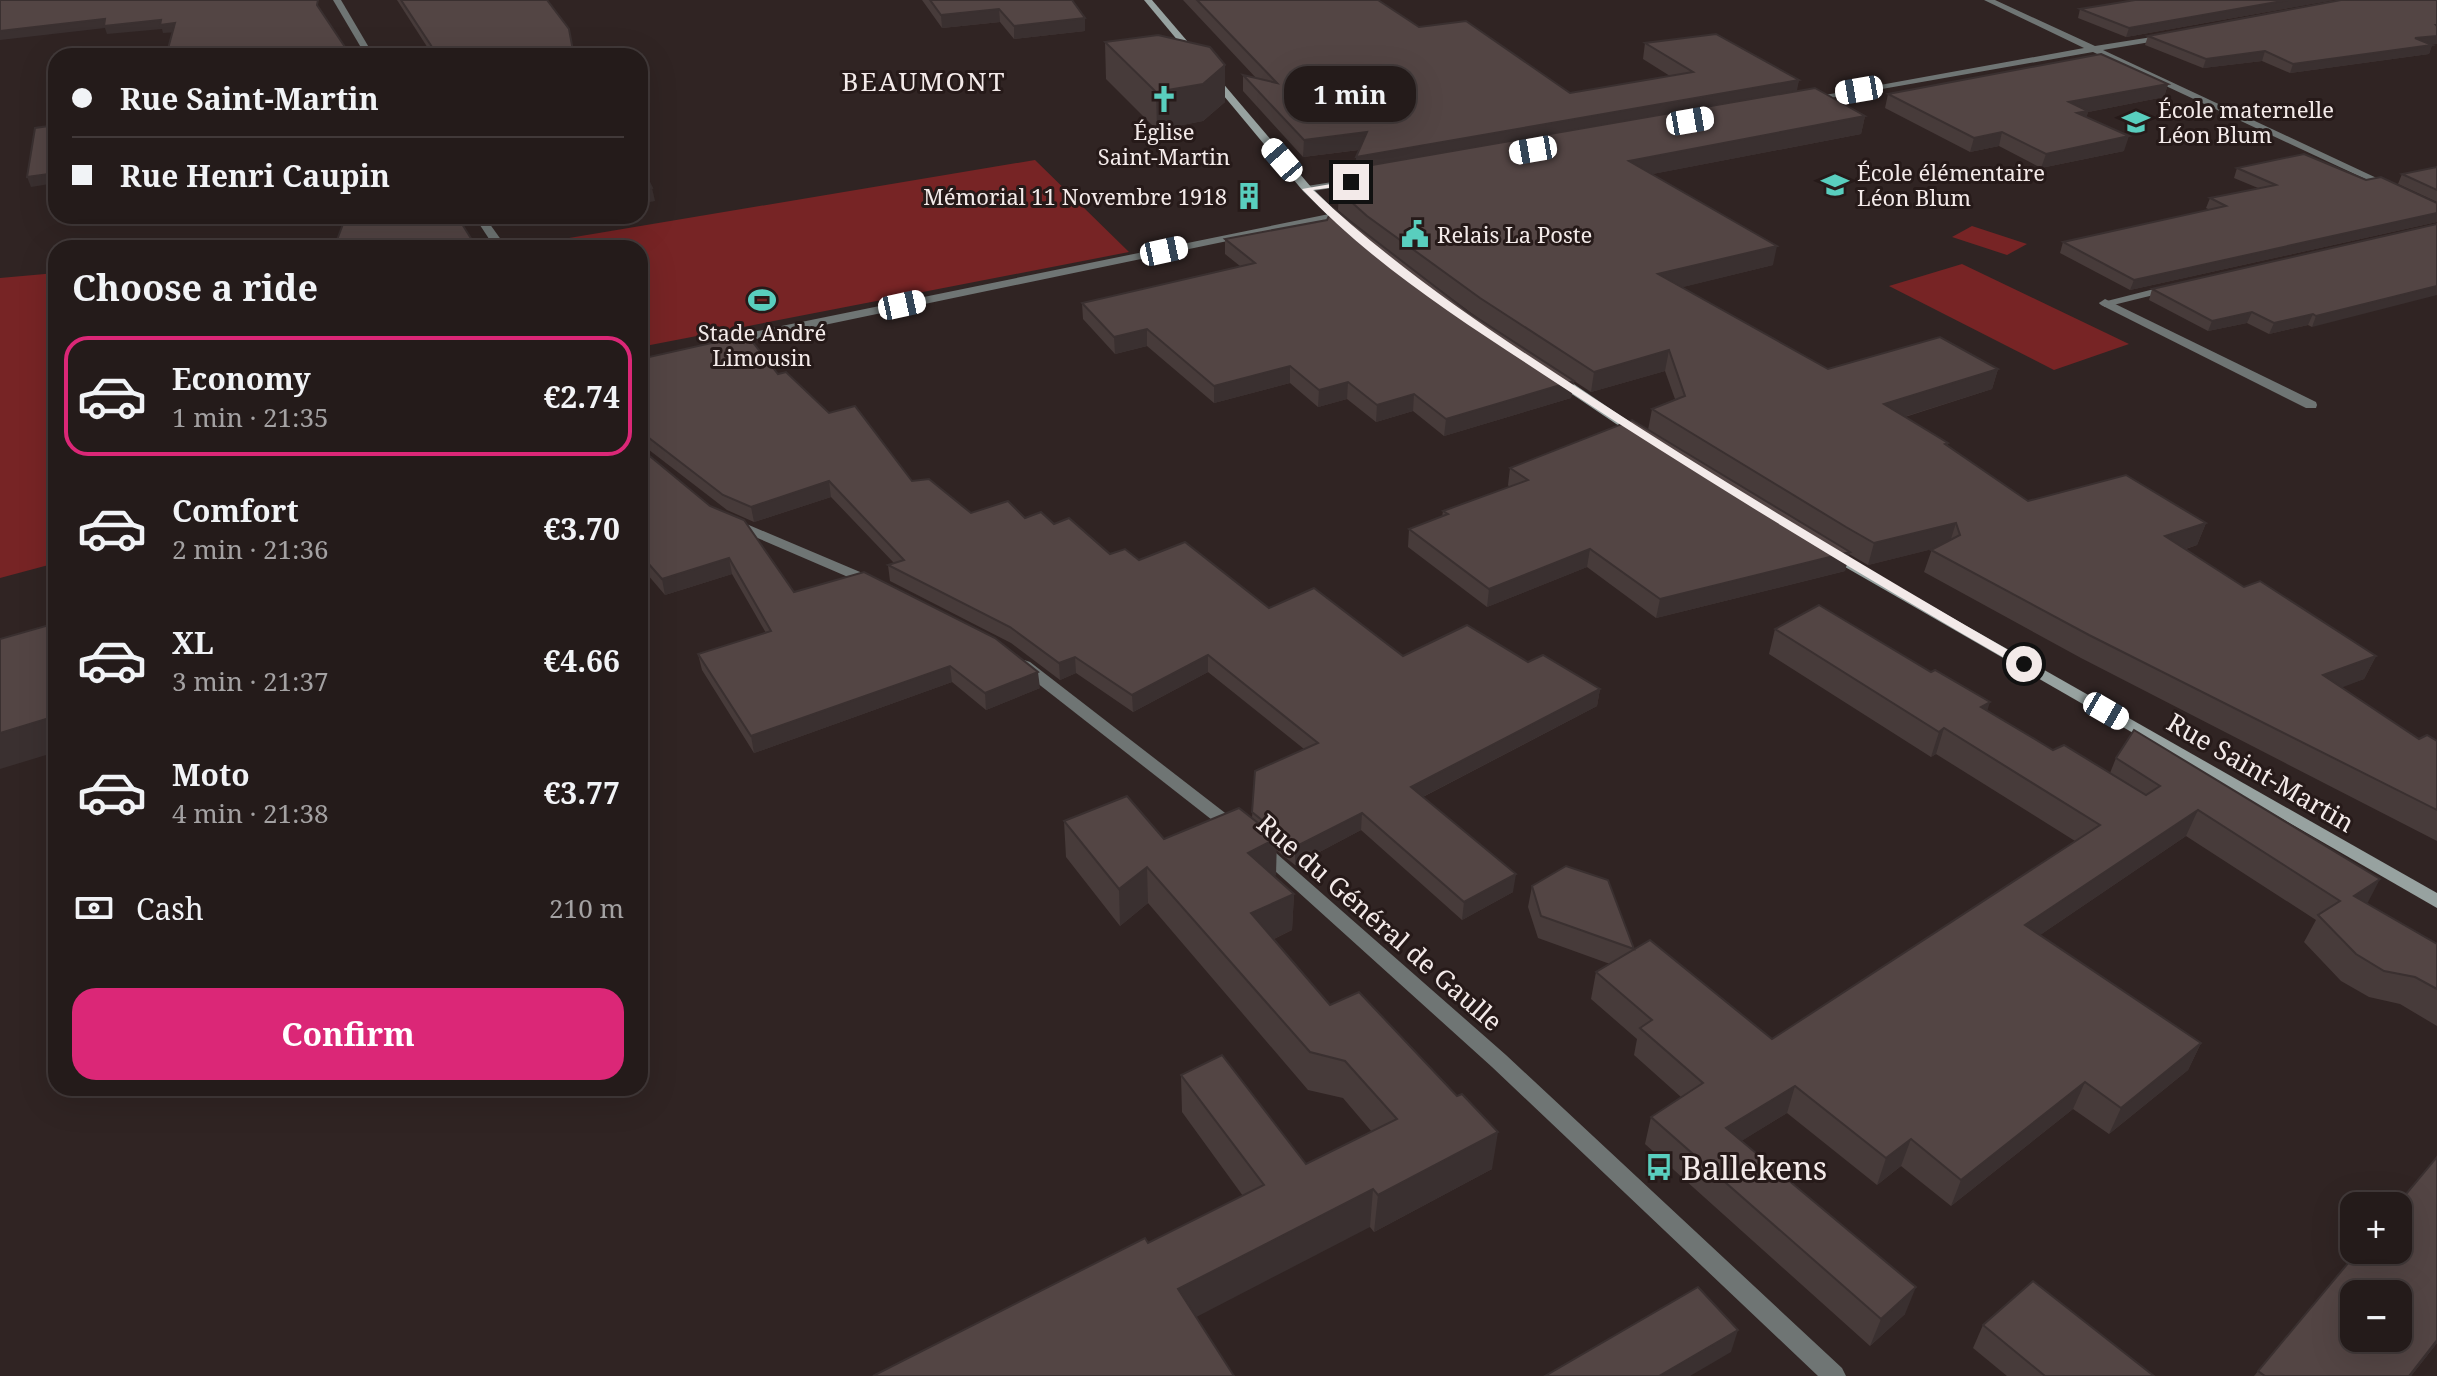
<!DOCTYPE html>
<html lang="en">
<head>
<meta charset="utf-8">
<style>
	:root { --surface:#241b1a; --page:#2c2423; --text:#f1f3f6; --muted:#a3a1a2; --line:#413939; --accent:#db2777 }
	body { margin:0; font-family:"Noto Serif",serif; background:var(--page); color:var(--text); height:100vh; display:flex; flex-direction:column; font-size:30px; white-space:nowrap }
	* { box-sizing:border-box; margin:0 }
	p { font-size:26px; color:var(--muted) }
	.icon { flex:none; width:44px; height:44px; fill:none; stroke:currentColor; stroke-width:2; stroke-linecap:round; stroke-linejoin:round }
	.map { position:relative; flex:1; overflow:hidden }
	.details { position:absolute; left:48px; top:240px; width:600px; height:856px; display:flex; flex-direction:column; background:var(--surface); border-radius:24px; box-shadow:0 8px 32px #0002,0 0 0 2px var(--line) }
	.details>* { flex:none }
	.banner { position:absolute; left:48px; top:48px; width:600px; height:176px; border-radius:24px; box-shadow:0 8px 32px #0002,0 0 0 2px var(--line); display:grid; align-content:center; height:176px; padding:0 24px; background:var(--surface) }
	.controls { position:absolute; left:2340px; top:1192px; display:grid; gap:16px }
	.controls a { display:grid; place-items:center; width:72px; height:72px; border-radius:16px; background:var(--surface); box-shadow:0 8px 32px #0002,0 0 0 2px var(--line); font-size:40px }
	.end { position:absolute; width:36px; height:36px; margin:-18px; border:10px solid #f3eae9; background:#111; box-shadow:0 0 0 4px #111 }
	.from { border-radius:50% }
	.bubble { position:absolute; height:56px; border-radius:24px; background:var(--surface); box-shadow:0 8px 32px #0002,0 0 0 2px var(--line); font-size:26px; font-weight:700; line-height:56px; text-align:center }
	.car { position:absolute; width:24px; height:48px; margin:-24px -12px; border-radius:10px; box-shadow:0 0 6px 2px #0007; background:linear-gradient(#fff 24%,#345 0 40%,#fff 0 76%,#345 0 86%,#fff 0) }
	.banner b { display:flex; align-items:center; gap:28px; height:76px; font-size:30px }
	.banner b+b { border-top:2px solid var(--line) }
	.banner i { width:20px; height:20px; background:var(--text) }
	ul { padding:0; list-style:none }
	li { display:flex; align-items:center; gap:24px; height:120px; margin:0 16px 12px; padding:0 8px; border:4px solid transparent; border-radius:24px }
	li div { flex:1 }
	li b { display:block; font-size:30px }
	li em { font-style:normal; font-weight:700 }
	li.active { border-color:var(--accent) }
	li>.icon { width:72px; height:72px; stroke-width:1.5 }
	h2 { padding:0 24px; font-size:36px; line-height:96px }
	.pay { display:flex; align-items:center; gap:20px; height:88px; padding:0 24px; font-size:30px }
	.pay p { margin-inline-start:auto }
	.cta { display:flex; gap:16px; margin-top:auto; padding:16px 24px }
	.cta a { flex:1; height:92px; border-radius:24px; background:var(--accent); color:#fff; font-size:32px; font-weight:700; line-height:92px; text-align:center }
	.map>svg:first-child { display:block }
</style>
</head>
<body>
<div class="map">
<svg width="2437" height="1376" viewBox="0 0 2437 1376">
	<rect width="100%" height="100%" fill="#302423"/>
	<g fill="#772425">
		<path d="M1035,160L1129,252L640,347V248H574L569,238Z"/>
		<path d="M1972,226L2027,244L2007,255L1952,237Z"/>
		<path d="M1962,264L2129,344L2054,370L1889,286Z"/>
		<path d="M56,273V563L0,578V278Z"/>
	</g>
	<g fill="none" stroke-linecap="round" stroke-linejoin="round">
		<g fill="#6f7574" fill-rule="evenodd">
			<path d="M1334,213L1338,214V218L728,345L722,341L728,337Z"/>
			<path d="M2105,299L2316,402L2317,405L2316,408H2306L2101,305L2099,303Z"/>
		</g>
		<g fill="#6f7574" fill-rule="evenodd">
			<path d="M333,0H341L374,56H366Z"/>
			<path d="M1984,0H1995L2095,46L2171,34L2172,36L2168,39L2103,50L2398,188L2389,190L2093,52L1808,102L1803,99L2084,48Z"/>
			<path d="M1364,177L1369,180L1368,182L1307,192L1302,189L1307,186Z"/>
			<path d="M474,216H484L507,248H495Z"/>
			<path d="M2170,285L2174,286V290L2105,307L2099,303Z"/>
			<path d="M730,517L879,580L881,583L879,586H869L725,524L723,521L725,518Z"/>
			<path d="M1024,660L1030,662L1242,826L1245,830L1242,834H1230L1018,668L1016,665Z"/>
			<path d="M1261,843L1267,845L1506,1055L1842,1368L1846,1376H1818L1492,1067L1255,853L1252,849L1255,845Z"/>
		</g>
		<g fill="#97a2a0" fill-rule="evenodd">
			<path d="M1144,0H1152L1200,56V60H1194Z"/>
			<path d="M1209,74H1215L1311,187L1349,224V228H1341L1303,191L1209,78Z"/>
			<path d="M1555,373L1559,374L1649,435L1647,438H1637L1551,380V374Z"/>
			<path d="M1831,549L2437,893V908L1826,556L1824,553L1826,550Z"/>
		</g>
	</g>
	<g fill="#473b3a">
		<path d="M397,0H547L574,56H433Z"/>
		<path d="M922,0H1072L1085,18V31L1014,39L1000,22L942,28Z"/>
		<path d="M1183,0H1378L1419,27L1570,93L1670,76L1643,59L1645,43L1799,80L1796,91L1865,116L1861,134L1652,174L1773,265L1682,287L1828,369H1998L1992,389L1905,417L1948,443L1947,446L2028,501L2206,523L2197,545L2186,549L2244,587L2376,656L2364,679L2341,687L2419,739L2437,741V841L2081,658L1924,572L1932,549L1868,565L1849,554L1845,571L1656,618L1587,567L1487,607L1408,547L1409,529L1442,517L1443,511L1509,487L1508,485L1510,468L1648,430L1652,409L1675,399L1665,371L1591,392L1478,318L1404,263L1468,312L1574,381L1571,398L1444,436L1413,411L1376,422L1347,399L1318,407L1290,383L1214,403L1147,346L1115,354L1083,319L1082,303L1240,266L1225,254V239L1358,227L1338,210L1339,191L1355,168L1359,150L1303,157L1243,91V75L1257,79Z"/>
		<path d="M2334,0L2126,37L2078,18L2080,9Z"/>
		<path d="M2148,36L2432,45L2429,54L2290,73L2262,61L2203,68L2145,45Z"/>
		<path d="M1105,42L1225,102L1203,121L1157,130L1106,79Z"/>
		<path d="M2168,84L2164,97L2088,112L2086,118L2124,151L2041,168L1999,146L1970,152L1885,108L1888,94Z"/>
		<path d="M2437,167V202L2398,184L2402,174Z"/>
		<path d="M2237,168L2366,180L2437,203V222L2130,290L2060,253L2063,242L2210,210L2206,208L2210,198L2258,188L2234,178Z"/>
		<path d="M2437,224L2312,327L2308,325L2269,334L2247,323L2208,331L2149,300L2152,289Z"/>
		<path d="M640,359L778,374L829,413L912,481L971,513L1025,518L1054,524L1110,554L1139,560L1269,608L1403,656L1528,662L1600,689L1597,706L1423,797L1513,892L1462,920L1361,830L1295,865L1276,850V875L1274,876L1294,894L1292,930L1274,939L1330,1005L1492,1169L1374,1232L1370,1227L1148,1243L1243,1196L1182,1112L1181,1075L1306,1164L1372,1132L1343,1098L1308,1090L1148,903L1120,926L1066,857L1064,821L1164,839L1252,818L1255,771L1304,749L1208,672L1133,712L1076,673L1060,680L1011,643L890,581L888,565L894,563L831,497L754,522L727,510L640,443Z"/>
		<path d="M640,448L794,592L1040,688L986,710L952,682L754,753L702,670L698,654L766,633L732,574L665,595L641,567H640Z"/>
		<path d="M1775,629L1987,711L2053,750L2110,773L2116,758L2437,944V1026L2400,1004L2369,997L2341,981L2304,942L2316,920L2186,836L2040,935L2201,1043L2188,1070L2109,1134L2073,1109L1951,1206L1901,1166L1877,1185L1787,1113L1741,1141L1905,1314L1870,1346L1645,1144L1651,1117L1681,1097L1634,1055L1637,1039L1591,999L1596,972L1610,964L1538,938L1528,907L1532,886L1634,949L1772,1039L2075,841L1936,754L1931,757L1769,654Z"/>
		<path d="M2437,1157V1343L2411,1376H2254Z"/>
		<path d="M1983,1325L2154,1376H2007L1973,1348Z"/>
	</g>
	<g fill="#3a3030">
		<path d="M2288,0H2334L2126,37L2129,28Z"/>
		<path d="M999,9L1000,22L942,28L941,15Z"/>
		<path d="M1085,18V31L1014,39V26Z"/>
		<path d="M105,19L161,20L175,23L178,32L163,33L162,29L107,34L105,28L0,40V31Z"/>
		<path d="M2437,36V44L2412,48L2415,38Z"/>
		<path d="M2432,45L2429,54L2290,73L2293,64Z"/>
		<path d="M2265,51L2262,61L2203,68L2206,59Z"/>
		<path d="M1225,65V102L1203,121L1157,130L1156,92Z"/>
		<path d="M1799,80L1796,96L1355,174L1356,157Z"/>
		<path d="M2168,84L2164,97L2088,112L2084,125L2069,102Z"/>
		<path d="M1865,116L1861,134L1627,179L1629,161Z"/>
		<path d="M1367,132L1366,149L1303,157L1304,140Z"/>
		<path d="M2002,132L1999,146L1970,152L1974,138Z"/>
		<path d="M2129,136L2124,151L2041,168L2046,154Z"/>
		<path d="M56,173V183L31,187L27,177Z"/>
		<path d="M652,188L655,201L640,204V190Z"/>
		<path d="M2437,213V222L2130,290L2134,280Z"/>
		<path d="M535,216H574L537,223Z"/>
		<path d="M1777,246L1773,265L1655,294L1658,274Z"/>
		<path d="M2437,286V295L2312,327L2316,316Z"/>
		<path d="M2252,312L2247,323L2208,331L2212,321Z"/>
		<path d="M2313,314L2308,325L2269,334L2274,323Z"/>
		<path d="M1147,329V346L1115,354L1114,337Z"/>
		<path d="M1669,350L1665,371L1591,392L1594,372Z"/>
		<path d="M1290,366V383L1214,403V386Z"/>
		<path d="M1998,369L1992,389L1878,425L1884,404Z"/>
		<path d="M1574,381L1571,398L1444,436L1446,419Z"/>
		<path d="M1348,382L1347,399L1318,407L1319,390Z"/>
		<path d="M1414,394L1413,411L1376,422L1377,405Z"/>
		<path d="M829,481L831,497L754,522L751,507Z"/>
		<path d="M1956,523L1949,545L1868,565L1874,543Z"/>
		<path d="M2206,523L2197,545L2156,558L2165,536Z"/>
		<path d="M1590,549L1587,567L1487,607L1489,589Z"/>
		<path d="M1850,552L1845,571L1656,618L1660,599Z"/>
		<path d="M729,558L732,574L665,595L662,579Z"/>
		<path d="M1208,655V672L1133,712L1132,695Z"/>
		<path d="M2376,656L2364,679L2312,699L2323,675Z"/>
		<path d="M1075,657L1076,673L1060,680L1059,663Z"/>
		<path d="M950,666L952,682L754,753L751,736Z"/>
		<path d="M1038,672L1040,688L986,710L985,693Z"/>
		<path d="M1600,689L1597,706L1409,804L1411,787Z"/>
		<path d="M1990,702L1982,728L1981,707Z"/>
		<path d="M56,716V752L0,769V733Z"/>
		<path d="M1944,728L1936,754L1931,757L1939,732Z"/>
		<path d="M2198,810L2186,836L2015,952L2025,925Z"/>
		<path d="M1362,813L1361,830L1295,865V847Z"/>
		<path d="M1277,838L1276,875L1248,889V853Z"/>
		<path d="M1147,867L1148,903L1120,926L1119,889Z"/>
		<path d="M1516,874L1513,892L1462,920L1464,902Z"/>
		<path d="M2380,879L2366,906L2354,896Z"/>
		<path d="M1294,894L1292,930L1251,950V913Z"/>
		<path d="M2201,1043L2188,1070L2109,1134L2121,1108Z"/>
		<path d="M2085,1082L2073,1109L1951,1206L1961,1180Z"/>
		<path d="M1795,1086L1787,1113L1719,1155L1726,1128Z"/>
		<path d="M1498,1132L1492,1169L1374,1232L1378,1195Z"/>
		<path d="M1911,1139L1901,1166L1877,1185L1886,1158Z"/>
		<path d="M1373,1189L1370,1227L1179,1326L1178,1289Z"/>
		<path d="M1916,1287L1905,1314L1870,1346L1881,1319Z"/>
		<path d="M1738,1330L1731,1352L1690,1376H1659Z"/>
		<path d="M2437,1340V1343L2411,1376H2409Z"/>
	</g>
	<g fill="#534544" stroke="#3a3030" stroke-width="2" fill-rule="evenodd">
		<path d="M0,0H318L317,5L351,56H166L175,23L160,25L161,20L104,26L105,19L0,31Z"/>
		<path d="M401,0H547L569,29L574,56H438Z"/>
		<path d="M930,0H1072L1085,18L1014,26L999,9L941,15Z"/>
		<path d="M1197,0H1378L1419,27L1466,21L1570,93L1693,72L1645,43L1716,34L1799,80L1356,157L1367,132L1304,140L1243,75L1277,83Z"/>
		<path d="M2135,0H2288L2129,28L2080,9Z"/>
		<path d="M2341,0H2437V25H2436L2437,26V36L2415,38L2432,45L2293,64L2265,51L2206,59L2148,36Z"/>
		<path d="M1158,35L1210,47L1225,65L1203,84L1156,92L1105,42Z"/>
		<path d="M2101,54L2168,84L2069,102L2088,111L2077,113L2129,136L2046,154L2002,132L1974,138L1888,94Z"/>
		<path d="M1815,88L1865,116L1629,161L1777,246L1658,274L1828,369L1940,337L1998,369L1884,404L1948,443L1945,444L2028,501L2126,475L2206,523L2165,536L2244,587L2260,581L2376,656L2323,675L2419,739L2427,735L2437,741V810L2089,635L1931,550L1960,535L1956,523L1874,543L1846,527L1652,409L1685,396L1669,350L1594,372L1480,298L1367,216L1339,191L1349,169Z"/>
		<path d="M56,125V173L27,177L35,128Z"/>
		<path d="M2304,154L2366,180L2381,177L2437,203V213L2134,280L2063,242L2226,206L2210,198L2276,185L2237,168Z"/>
		<path d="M640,164L652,188L640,190Z"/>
		<path d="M2437,167V190L2402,174Z"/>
		<path d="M1333,208L1468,312L1574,381L1446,419L1414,394L1377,405L1348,382L1319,390L1290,366L1214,386L1147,329L1114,337L1082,303L1255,263L1225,239L1327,220Z"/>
		<path d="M346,216H457L477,248H334Z"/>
		<path d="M2437,224V286L2316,316L2313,314L2274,323L2252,312L2212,321L2152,289Z"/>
		<path d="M747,335L778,374L786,372L829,413L855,406L912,481L929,479L971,513L1008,501L1025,518L1041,512L1054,524L1069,518L1110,554L1125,549L1139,560L1185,542L1269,608L1314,588L1403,656L1467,625L1528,662L1543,655L1600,689L1411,787L1516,874L1464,902L1362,813L1295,847L1252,812L1255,771L1318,743L1208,655L1132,695L1075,657L1059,663L1010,627L888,565L904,560L829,481L751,507L723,495L640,431V359Z"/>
		<path d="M1632,420L1850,552L1660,599L1590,549L1489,589L1409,529L1448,514L1443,511L1528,480L1510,468Z"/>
		<path d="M640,448L710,506L744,520L794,592L864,572L995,638L1038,672L985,693L950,666L751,736L698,654L771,631L729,558L662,579L640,554Z"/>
		<path d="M1819,605L1931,672L1935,670L1990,702L1981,707L2053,750L2064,745L2146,795L2160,786L2116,758L2134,730L2380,879L2354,896L2437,944V989L2415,977L2384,971L2356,954L2318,915L2340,901L2198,810L2025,925L2201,1043L2121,1108L2085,1082L1961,1180L1911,1139L1886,1158L1795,1086L1726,1128L1916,1287L1881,1319L1651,1117L1703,1083L1640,1028L1652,1020L1596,972L1650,940L1772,1039L2100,825L1944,728L1939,732L1775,629Z"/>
		<path d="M56,623V716L0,733V639Z"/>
		<path d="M1127,796L1164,839L1239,808L1277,838L1248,853L1294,894L1251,913L1330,1005L1359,992L1457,1096L1462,1094L1498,1132L1378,1195L1373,1189L1178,1289L1234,1376H873L1145,1238L1148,1243L1264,1185L1181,1075L1222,1055L1306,1164L1397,1119L1345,1061L1310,1052L1147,867L1119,889L1064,821Z"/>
		<path d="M1566,866L1608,880L1634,949L1541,916L1532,886Z"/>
		<path d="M2437,1157V1340L2409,1376H2265L2258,1371L2359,1250H2398V1206H2396ZM2354,1294H2398V1338H2354Z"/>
		<path d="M2033,1281L2154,1376H2045L1983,1325Z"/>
		<path d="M1698,1287L1738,1330L1659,1376H1545Z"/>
	</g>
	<path fill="#f3eae9" d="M1354,180L1351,185L1313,190C1399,271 1496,335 1595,399C1737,491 1882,577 2029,662V667H2020C1864,577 1712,485 1561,386C1473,328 1374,267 1302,189Z"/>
	<defs>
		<g id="church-bare" transform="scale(2.16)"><path d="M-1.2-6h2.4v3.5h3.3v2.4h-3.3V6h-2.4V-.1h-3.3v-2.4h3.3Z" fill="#59cebe" stroke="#261a19" stroke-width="2.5" paint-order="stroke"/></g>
		<g id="school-bare" transform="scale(2.16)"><path d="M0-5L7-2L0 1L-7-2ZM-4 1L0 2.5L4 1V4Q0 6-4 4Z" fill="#59cebe" stroke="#261a19" stroke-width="2.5" paint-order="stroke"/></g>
		<g id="building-bare" transform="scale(2.16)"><path d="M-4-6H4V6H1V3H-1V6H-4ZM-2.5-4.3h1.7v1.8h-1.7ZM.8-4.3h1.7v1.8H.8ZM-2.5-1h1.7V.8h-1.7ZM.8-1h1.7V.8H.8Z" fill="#59cebe" stroke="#261a19" stroke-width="2.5" paint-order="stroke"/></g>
		<g id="civic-bare" transform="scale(2.16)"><path d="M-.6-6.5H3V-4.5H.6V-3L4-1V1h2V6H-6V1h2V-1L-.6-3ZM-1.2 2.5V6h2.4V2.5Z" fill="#59cebe" stroke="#261a19" stroke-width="2.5" paint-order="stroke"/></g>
		<g id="stadium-bare" transform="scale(2.16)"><path d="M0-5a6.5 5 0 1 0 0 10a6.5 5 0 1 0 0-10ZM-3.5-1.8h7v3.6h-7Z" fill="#59cebe" stroke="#261a19" stroke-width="2.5" paint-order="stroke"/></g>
		<g id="bus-bare" transform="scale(2.16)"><path d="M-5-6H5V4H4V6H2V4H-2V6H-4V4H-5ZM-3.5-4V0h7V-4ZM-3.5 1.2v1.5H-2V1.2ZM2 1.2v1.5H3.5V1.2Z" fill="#59cebe" stroke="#261a19" stroke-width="2.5" paint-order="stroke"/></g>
	</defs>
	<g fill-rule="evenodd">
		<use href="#church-bare" x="1164" y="99"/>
		<use href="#school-bare" x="2136" y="122"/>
		<use href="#school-bare" x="1835" y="185"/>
		<use href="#building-bare" x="1249" y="196"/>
		<use href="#civic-bare" x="1415" y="234"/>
		<use href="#stadium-bare" x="762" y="300"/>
		<use href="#bus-bare" x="1659" y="1167"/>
	</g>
	<g text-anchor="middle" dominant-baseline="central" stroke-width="6" stroke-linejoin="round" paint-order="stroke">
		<g font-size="22" fill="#f3eae9" stroke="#261a19" text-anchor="start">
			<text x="2158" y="109">École maternelle<tspan x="2158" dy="25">Léon Blum</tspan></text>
			<text x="1164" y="131" text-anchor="middle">Église<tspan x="1164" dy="25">Saint-Martin</tspan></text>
			<text x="1857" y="172">École élémentaire<tspan x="1857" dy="25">Léon Blum</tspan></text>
			<text x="1227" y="196" text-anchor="end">Mémorial 11 Novembre 1918</text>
			<text x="1437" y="234">Relais La Poste</text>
			<text x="762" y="332" text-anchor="middle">Stade André<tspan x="762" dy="25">Limousin</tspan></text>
		</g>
		<g font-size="26" letter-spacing="2" fill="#f3eae9" stroke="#261a19">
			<text x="924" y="81">BEAUMONT</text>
		</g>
		<g font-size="26" fill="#f3eae9" stroke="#261a19">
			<text transform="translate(2261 772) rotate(30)">Rue Saint-Martin</text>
			<text transform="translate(1380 922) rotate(41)">Rue du Général de Gaulle</text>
		</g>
		<g font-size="32" fill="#f3eae9" stroke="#261a19" text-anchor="start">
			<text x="1681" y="1167">Ballekens</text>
		</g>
	</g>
</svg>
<div class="controls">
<a>+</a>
<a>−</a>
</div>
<i class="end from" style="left:2024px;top:664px"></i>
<i class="end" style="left:1351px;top:182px"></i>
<div class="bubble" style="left:1284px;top:66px;width:132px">1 min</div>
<i class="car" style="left:1859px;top:90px;rotate:260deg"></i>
<i class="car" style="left:1690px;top:121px;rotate:80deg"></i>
<i class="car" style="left:1533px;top:150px;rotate:260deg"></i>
<i class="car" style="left:1282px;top:160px;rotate:319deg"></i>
<i class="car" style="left:1164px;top:251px;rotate:78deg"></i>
<i class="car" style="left:902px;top:305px;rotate:78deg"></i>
<i class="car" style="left:2106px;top:711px;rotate:120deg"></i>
<div class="banner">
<b><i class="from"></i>Rue Saint-Martin</b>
<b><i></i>Rue Henri Caupin</b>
</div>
<section class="details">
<h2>Choose a ride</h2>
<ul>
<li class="active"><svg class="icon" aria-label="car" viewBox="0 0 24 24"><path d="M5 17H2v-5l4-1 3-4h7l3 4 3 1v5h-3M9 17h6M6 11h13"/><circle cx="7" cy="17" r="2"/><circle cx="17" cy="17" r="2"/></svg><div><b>Economy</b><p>1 min · 21:35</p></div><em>€2.74</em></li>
<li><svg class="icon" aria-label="car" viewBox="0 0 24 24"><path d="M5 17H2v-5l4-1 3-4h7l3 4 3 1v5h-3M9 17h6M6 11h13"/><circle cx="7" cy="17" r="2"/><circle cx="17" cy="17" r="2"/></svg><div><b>Comfort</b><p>2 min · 21:36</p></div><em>€3.70</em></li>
<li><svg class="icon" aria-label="car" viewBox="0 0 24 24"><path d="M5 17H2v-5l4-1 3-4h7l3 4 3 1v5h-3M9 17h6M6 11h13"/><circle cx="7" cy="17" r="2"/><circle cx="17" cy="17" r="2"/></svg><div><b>XL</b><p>3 min · 21:37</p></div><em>€4.66</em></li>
<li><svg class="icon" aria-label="car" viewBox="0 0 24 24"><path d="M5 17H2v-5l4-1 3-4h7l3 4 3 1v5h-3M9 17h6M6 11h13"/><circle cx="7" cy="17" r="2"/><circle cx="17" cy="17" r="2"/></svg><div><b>Moto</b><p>4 min · 21:38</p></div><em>€3.77</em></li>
</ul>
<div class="pay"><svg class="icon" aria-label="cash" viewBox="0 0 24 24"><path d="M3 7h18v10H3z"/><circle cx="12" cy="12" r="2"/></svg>Cash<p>210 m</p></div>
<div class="cta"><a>Confirm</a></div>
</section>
</div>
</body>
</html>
